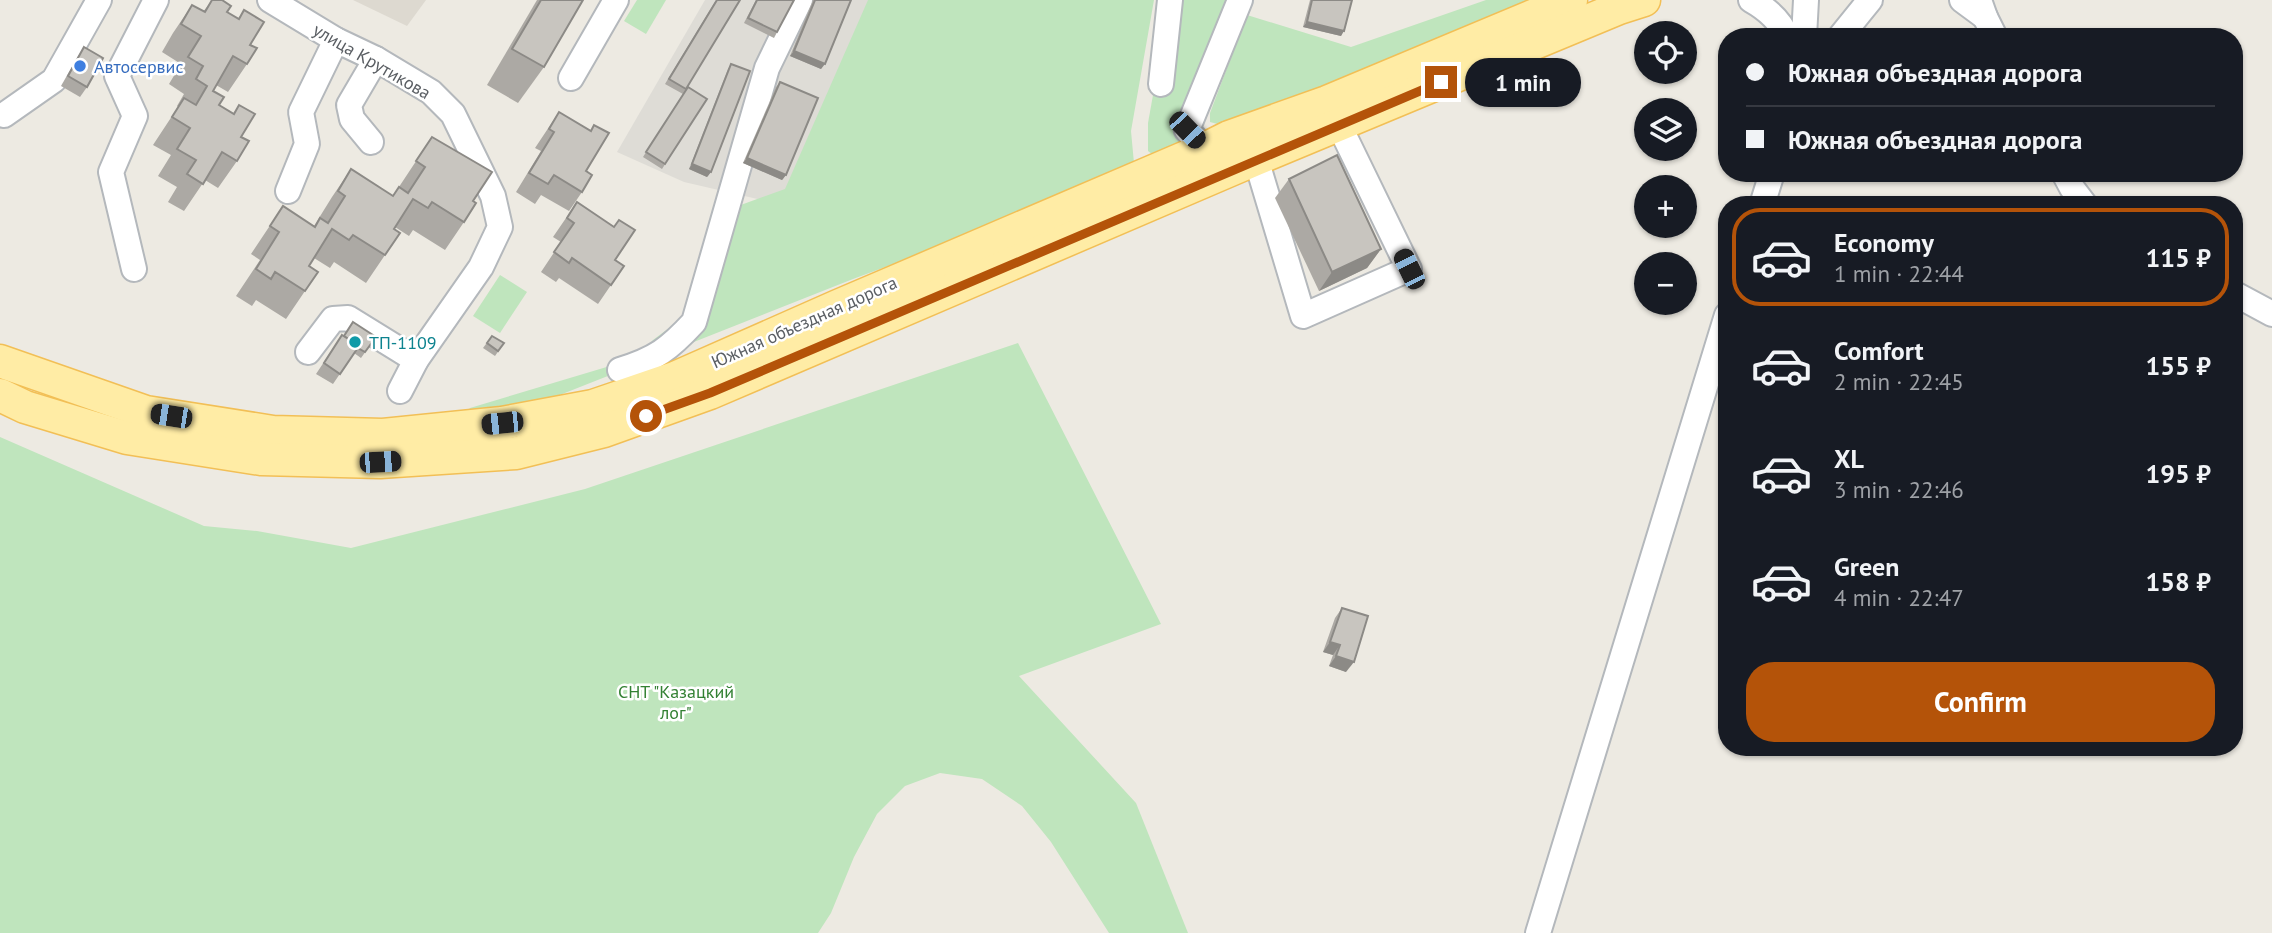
<!DOCTYPE html>
<html lang="en">
<head>
<meta charset="utf-8">
<style>
	:root { --surface:#171b24; --page:#242831; --text:#f1f3f6; --muted:#9ea1a6; --line:#363941; --accent:#b45309 }
	body { margin:0; font-family:"PT Sans",sans-serif; background:var(--page); color:var(--text); height:100vh; display:flex; flex-direction:column; font-size:26px; white-space:nowrap }
	* { box-sizing:border-box; margin:0 }
	p { font-size:23px; color:var(--muted) }
	.icon { flex:none; width:38px; height:38px; fill:none; stroke:currentColor; stroke-width:2; stroke-linecap:round; stroke-linejoin:round }
	.map { position:relative; flex:1; overflow:hidden }
	.side { position:absolute; left:1718px; top:196px; width:525px; height:560px; display:flex; flex-direction:column; background:var(--surface); border-radius:28px; box-shadow:0 2px 5px #0004 }
	.side>* { flex:none }
	.top-card { position:absolute; left:1718px; top:28px; width:525px; height:154px; border-radius:28px; box-shadow:0 2px 5px #0004; display:grid; align-content:center; height:154px; padding:0 28px; background:var(--surface) }
	.fabs { position:absolute; left:1634px; top:21px; display:grid; gap:14px }
	.fabs a { display:grid; place-items:center; width:63px; height:63px; border-radius:50%; background:var(--surface); box-shadow:0 2px 5px #0004; font-size:35px }
	.end { position:absolute; width:32px; height:32px; margin:-16px; border:9px solid #b45309; background:#fff; box-shadow:0 0 0 4px #fff }
	.from { border-radius:50% }
	.bubble { position:absolute; height:49px; border-radius:24px; background:var(--surface); box-shadow:0 2px 5px #0004; font-size:23px; font-weight:800; line-height:49px; text-align:center }
	.car { position:absolute; width:21px; height:42px; margin:-21px -10px; border-radius:9px; box-shadow:0 0 5px 2px #0007; background:linear-gradient(#222 24%,#8ab4d8 0 40%,#222 0 76%,#8ab4d8 0 86%,#222 0) }
	.top-card b { display:flex; align-items:center; gap:24px; height:66px; font-size:26px }
	.top-card b+b { border-top:2px solid var(--line) }
	.top-card i { width:18px; height:18px; background:var(--text) }
	ul { padding:12px 0 0; list-style:none }
	li { display:flex; align-items:center; gap:21px; height:98px; margin:0 14px 10px; padding:0 14px; border:4px solid transparent; border-radius:28px }
	li div { flex:1 }
	li b { display:block; font-size:26px }
	li em { font-style:normal; font-weight:800 }
	li.selected { border-color:var(--accent) }
	li>.icon { width:63px; height:63px; stroke-width:1.5 }
	.button { display:flex; gap:14px; margin-top:auto; padding:14px 28px }
	.button a { flex:1; height:80px; border-radius:28px; background:var(--accent); color:#fff; font-size:28px; font-weight:800; line-height:80px; text-align:center }
	.map>svg:first-child { display:block }
</style>
</head>
<body>
<div class="map">
<svg width="2272" height="933" viewBox="0 0 2272 933">
	<rect width="100%" height="100%" fill="#edeae2"/>
	<path fill="#dedcd6" d="M705,0H879L792,207L684,182L617,152Z"/>
	<path fill="#ddd9d0" d="M353,0H426L407,26Z"/>
	<g fill="#bfe5bd">
		<path d="M637,0H666L646,34L624,21Z"/>
		<path d="M868,0H1154L1131,131L1135,174L853,279L537,404L467,412L470,408L620,363L643,352L653,340L701,304L738,206L785,189Z"/>
		<path d="M1170,0H1230L1184,150L1156,157L1148,151V123Z"/>
		<path d="M1486,0H1535L1225,126L1210,122V113L1247,15L1351,47Z"/>
		<path d="M500,275L527,292L500,333L473,316Z"/>
		<path d="M1018,343L1161,624L1019,676L1136,803L1188,933H1109L1051,842L1022,806L982,779L940,773L905,786L877,814L854,857L831,913L818,933H0V437L204,526L257,531L351,548L585,489Z"/>
	</g>
	<g fill="none" stroke-linecap="round" stroke-linejoin="round">
		<g stroke="#b4b8bc" stroke-width="28">
			<g id="minor">
				<path d="M270,0L336,40L376,59L431,92L453,114L493,196L500,227L481,267L416,360L400,391"/>
				<path d="M1751,0C1767,9 1780,20 1787,37"/>
				<path d="M1962,0L1985,17L1979,0"/>
				<path d="M1985,17L1995,37"/>
				<path d="M1804,37L1806,0"/>
				<path d="M1840,37L1870,0"/>
				<path d="M571,78L616,0"/>
				<path d="M1161,84L1170,0"/>
				<path d="M4,115L54,80L99,0"/>
				<path d="M371,142L352,119L349,105L376,59"/>
				<path d="M1256,159L1303,316L1409,269L1339,125"/>
				<path d="M1210,162L1205,149L1187,130L1240,0"/>
				<path d="M2064,173L2072,188L2085,205"/>
				<path d="M288,191L307,144L301,112L336,40"/>
				<path d="M1762,205L1772,173"/>
				<path d="M134,269L111,172L135,116L117,76L156,0"/>
				<path d="M2235,294L2272,314"/>
				<path d="M308,352L333,319L348,318L416,360"/>
				<path d="M620,370C656,359 669,349 694,322L767,68L800,0"/>
				<path d="M1538,933L1727,315"/>
			</g>
		</g>
		<g stroke="#f2bf56" stroke-width="35">
			<g id="major">
				<path d="M0,361L146,412L273,432L383,435L502,423L593,406L675,378L838,306L1205,149L1229,137L1327,102L1571,0"/>
				<path d="M0,395L25,407L127,438L261,459L380,462L516,453L604,431L710,393L1256,159L1619,8L1644,0"/>
			</g>
		</g>
		<use href="#minor" stroke="#fff" stroke-width="24"/>
		<use href="#major" stroke="#ffeca5" stroke-width="32"/>
	</g>
	<g fill="#aca9a4">
		<path d="M212,0L227,12L238,19L244,10L250,45L247,64L228,92L216,85L213,91L219,105L233,114L239,105L241,137L237,161L218,188L205,180L184,211L168,202L177,187L158,176L171,155L153,145L178,107L177,106L184,94L169,84L181,64L162,52L173,33L192,5L203,12Z"/>
		<path d="M537,0H583L544,67L518,103L487,85Z"/>
		<path d="M716,0L687,88L707,99L662,169L643,157L683,94L665,84Z"/>
		<path d="M756,0H794L774,38L744,23Z"/>
		<path d="M813,0H851L821,69L790,56Z"/>
		<path d="M1310,0H1352L1341,36L1303,27Z"/>
		<path d="M84,47L87,87L80,97L61,86L77,58Z"/>
		<path d="M731,64L711,172L707,177L689,169L728,69Z"/>
		<path d="M780,82L786,175L782,180L743,163L776,87Z"/>
		<path d="M559,112L586,171L582,192L569,211L541,195L535,204L516,192L541,151L535,148Z"/>
		<path d="M432,137L473,201L464,222L445,250L413,230L409,236L395,227L385,255L366,283L334,262L330,268L314,258L309,266L305,291L286,319L256,300L252,306L236,296L260,260L251,254L283,206L314,226L332,197L351,169L393,196Z"/>
		<path d="M1289,179L1381,249L1367,268L1319,291L1275,198Z"/>
		<path d="M577,202L615,260L624,266L598,304L559,278L556,282L541,272L561,242L553,237Z"/>
		<path d="M342,335L376,337L361,358L354,353L333,384L316,374Z"/>
		<path d="M492,336L504,343L495,356L483,348Z"/>
		<path d="M1342,608L1346,672L1329,666L1333,655L1323,652L1335,618Z"/>
	</g>
	<g fill="#8c8a86">
		<path d="M1307,22L1344,31L1341,36L1303,27Z"/>
		<path d="M794,51L825,64L821,69L790,56Z"/>
		<path d="M747,158L786,175L782,180L743,163Z"/>
		<path d="M692,164L711,172L707,177L689,169Z"/>
		<path d="M1381,249L1367,268L1319,291L1332,272Z"/>
		<path d="M1330,642L1340,645L1333,655L1323,652Z"/>
		<path d="M1336,656L1354,662L1346,672L1329,666Z"/>
	</g>
	<g fill="#c8c5bf" stroke="#8c8a86" stroke-width="2">
		<path d="M212,0H222L231,6L227,12L239,19L244,10L264,22L250,45L257,48L247,64L233,56L213,91L224,97L219,105L234,114L239,105L255,114L241,137L249,141L237,161L222,152L203,184L187,174L196,160L177,149L190,128L172,117L184,98L196,105L207,86L196,79L203,66L188,57L201,36L181,24L192,5L205,12Z"/>
		<path d="M541,0H583L544,67L512,49Z"/>
		<path d="M717,0H740L686,89L669,79Z"/>
		<path d="M757,0H794L777,32L748,18Z"/>
		<path d="M815,0H851L825,64L794,51Z"/>
		<path d="M1312,0H1352L1344,31L1307,22Z"/>
		<path d="M84,47L103,58L87,87L68,76Z"/>
		<path d="M731,64L750,71L711,172L692,164Z"/>
		<path d="M780,82L818,98L786,175L747,158Z"/>
		<path d="M688,87L707,99L665,164L646,152Z"/>
		<path d="M559,112L591,131L594,125L609,133L586,171L592,175L582,192L554,175L548,184L529,173L554,132L549,129Z"/>
		<path d="M432,137L492,172L473,201L476,203L464,222L432,202L428,208L413,199L394,229L400,233L385,255L353,235L349,240L332,229L309,266L318,272L305,291L275,272L271,279L256,269L279,232L270,226L283,206L315,227L320,218L328,223L345,196L338,191L351,169L393,196L399,187L408,193L425,167L416,161Z"/>
		<path d="M1337,155L1381,249L1332,272L1289,179Z"/>
		<path d="M577,202L614,227L619,220L635,230L615,260L624,266L611,285L572,258L569,263L554,252L574,223L567,218Z"/>
		<path d="M353,322L376,337L365,352L358,348L359,346L344,336Z"/>
		<path d="M342,335L359,346L340,374L324,363Z"/>
		<path d="M492,336L504,343L498,351L487,343Z"/>
		<path d="M1342,608L1368,616L1354,662L1336,656L1340,645L1330,642Z"/>
	</g>
	<g fill="none" stroke-linecap="round" stroke-linejoin="round">
		<path stroke="#b45309" stroke-width="9" d="M646,416L710,393L1441,82"/>
	</g>
	<circle fill="#3f7fe0" stroke="#fff" stroke-width="2.5" cx="80" cy="66" r="7"/>
	<circle fill="#0f9aa8" stroke="#fff" stroke-width="2.5" cx="355" cy="342" r="7"/>
	<g text-anchor="middle" dominant-baseline="central" stroke-width="5" stroke-linejoin="round" paint-order="stroke">
		<g font-size="18" fill="#5a5e63" stroke="#fff">
			<text transform="translate(372 61) rotate(30)">улица Крутикова</text>
			<text transform="translate(804 322) rotate(-24)">Южная объездная дорога</text>
		</g>
		<g font-size="18" fill="#366cbe" stroke="#fff" text-anchor="start">
			<text x="94" y="66">Автосервис</text>
		</g>
		<g font-size="18" fill="#0d838f" stroke="#fff" text-anchor="start">
			<text x="369" y="342">ТП-1109</text>
		</g>
		<g font-size="18" fill="#338133" stroke="#fff">
			<text x="676" y="691">СНТ "Казацкий<tspan x="676" dy="21">лог"</tspan></text>
		</g>
	</g>
</svg>
<div class="fabs">
<a><svg class="icon" aria-label="locate" viewBox="0 0 24 24"><circle cx="12" cy="12" r="6"/><path d="M12 2v4M12 18v4M2 12h4M18 12h4"/></svg></a>
<a><svg class="icon" aria-label="layers" viewBox="0 0 24 24"><path d="M12 4l9 5-9 5-9-5zM3 14l9 5 9-5"/></svg></a>
<a>+</a>
<a>−</a>
</div>
<i class="end from" style="left:646px;top:416px"></i>
<i class="end" style="left:1441px;top:82px"></i>
<div class="bubble" style="left:1465px;top:58px;width:116px">1 min</div>
<i class="car" style="left:1187px;top:130px;rotate:136deg"></i>
<i class="car" style="left:1409px;top:269px;rotate:334deg"></i>
<i class="car" style="left:171px;top:416px;rotate:279deg"></i>
<i class="car" style="left:502px;top:423px;rotate:264deg"></i>
<i class="car" style="left:380px;top:462px;rotate:87deg"></i>
<div class="top-card">
<b><i class="from"></i>Южная объездная дорога</b>
<b><i></i>Южная объездная дорога</b>
</div>
<section class="side">
<ul>
<li class="selected"><svg class="icon" aria-label="car" viewBox="0 0 24 24"><path d="M5 17H2v-5l4-1 3-4h7l3 4 3 1v5h-3M9 17h6M6 11h13"/><circle cx="7" cy="17" r="2"/><circle cx="17" cy="17" r="2"/></svg><div><b>Economy</b><p>1 min · 22:44</p></div><em>115 ₽</em></li>
<li><svg class="icon" aria-label="car" viewBox="0 0 24 24"><path d="M5 17H2v-5l4-1 3-4h7l3 4 3 1v5h-3M9 17h6M6 11h13"/><circle cx="7" cy="17" r="2"/><circle cx="17" cy="17" r="2"/></svg><div><b>Comfort</b><p>2 min · 22:45</p></div><em>155 ₽</em></li>
<li><svg class="icon" aria-label="car" viewBox="0 0 24 24"><path d="M5 17H2v-5l4-1 3-4h7l3 4 3 1v5h-3M9 17h6M6 11h13"/><circle cx="7" cy="17" r="2"/><circle cx="17" cy="17" r="2"/></svg><div><b>XL</b><p>3 min · 22:46</p></div><em>195 ₽</em></li>
<li><svg class="icon" aria-label="car" viewBox="0 0 24 24"><path d="M5 17H2v-5l4-1 3-4h7l3 4 3 1v5h-3M9 17h6M6 11h13"/><circle cx="7" cy="17" r="2"/><circle cx="17" cy="17" r="2"/></svg><div><b>Green</b><p>4 min · 22:47</p></div><em>158 ₽</em></li>
</ul>
<div class="button"><a>Confirm</a></div>
</section>
</div>
</body>
</html>
